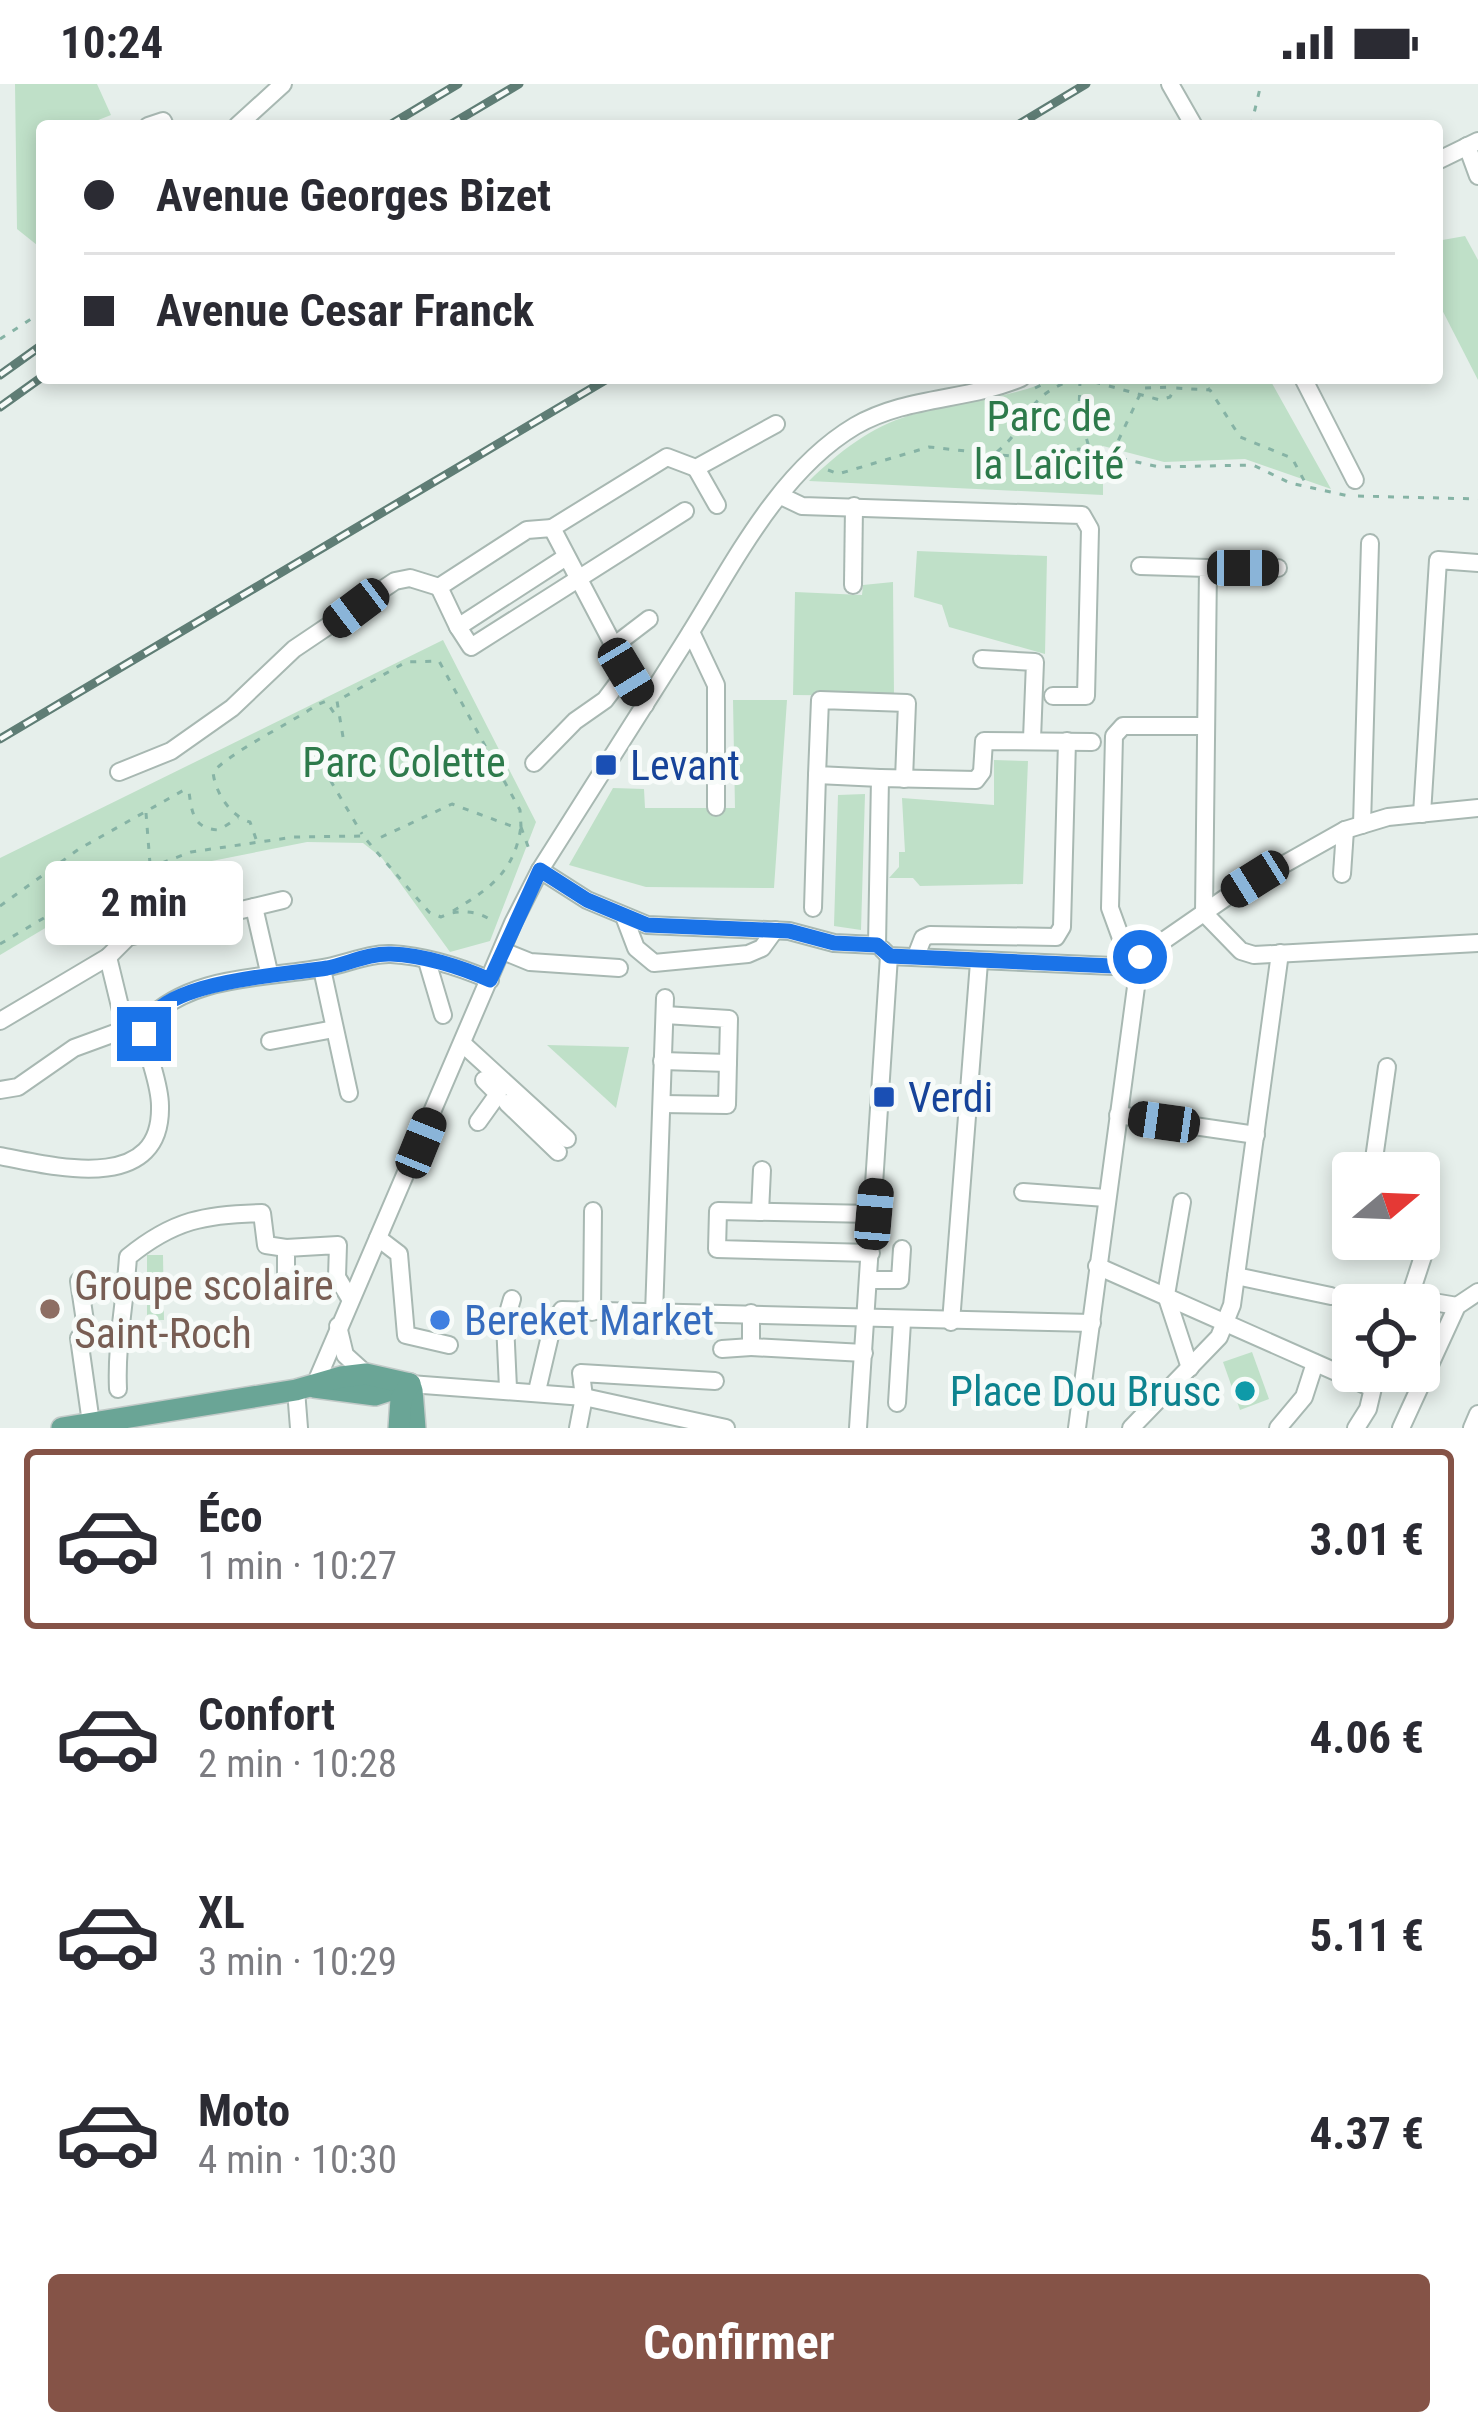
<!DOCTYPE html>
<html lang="fr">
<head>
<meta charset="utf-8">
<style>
	:root { --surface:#fff; --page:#f7f7f7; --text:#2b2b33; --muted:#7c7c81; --line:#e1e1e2; --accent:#855347 }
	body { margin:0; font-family:"Roboto Condensed",sans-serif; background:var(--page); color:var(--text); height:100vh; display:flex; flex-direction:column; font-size:45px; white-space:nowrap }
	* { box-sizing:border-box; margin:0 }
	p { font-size:39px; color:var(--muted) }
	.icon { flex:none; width:66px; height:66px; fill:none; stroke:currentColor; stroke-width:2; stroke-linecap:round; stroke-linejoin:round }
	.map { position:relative; height:1344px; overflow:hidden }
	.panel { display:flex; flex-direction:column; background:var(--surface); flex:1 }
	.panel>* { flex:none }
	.top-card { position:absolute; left:36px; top:36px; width:1407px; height:264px; border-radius:12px; box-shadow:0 6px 18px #0003; display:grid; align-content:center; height:264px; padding:0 48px; background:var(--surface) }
	.needle { width:78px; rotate:71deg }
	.controls { position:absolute; left:1332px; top:1068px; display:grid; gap:24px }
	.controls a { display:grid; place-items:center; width:108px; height:108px; border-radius:12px; background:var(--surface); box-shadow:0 6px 18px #0003; font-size:60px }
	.end { position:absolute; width:54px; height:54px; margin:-27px; border:15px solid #1a73e8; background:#fff; box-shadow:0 0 0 6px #fff }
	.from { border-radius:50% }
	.bubble { position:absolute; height:84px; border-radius:12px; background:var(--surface); box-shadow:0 6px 18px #0003; font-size:39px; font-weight:700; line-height:84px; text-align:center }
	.car { position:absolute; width:36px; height:72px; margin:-36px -18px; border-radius:15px; box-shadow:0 0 9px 3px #0007; background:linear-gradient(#222 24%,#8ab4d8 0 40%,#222 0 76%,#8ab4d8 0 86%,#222 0) }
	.top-card b { display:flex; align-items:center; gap:42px; height:114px; font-size:45px }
	.top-card b+b { border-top:3px solid var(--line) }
	.top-card i { width:30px; height:30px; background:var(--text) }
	ul { padding:21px 0 0; list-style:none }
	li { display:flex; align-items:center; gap:36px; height:180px; margin:0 24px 18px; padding:0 24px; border:6px solid transparent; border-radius:12px }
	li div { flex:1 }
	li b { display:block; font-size:45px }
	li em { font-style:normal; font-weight:700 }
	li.selected { border-color:var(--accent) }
	li>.icon { width:108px; height:108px; stroke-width:1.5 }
	.cta { display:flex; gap:24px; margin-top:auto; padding:24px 48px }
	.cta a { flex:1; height:138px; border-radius:12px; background:var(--accent); color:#fff; font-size:48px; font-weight:700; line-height:138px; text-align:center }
	.status { display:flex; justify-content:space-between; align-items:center; height:84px; padding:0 60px; background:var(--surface); direction:ltr }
	.status svg { height:33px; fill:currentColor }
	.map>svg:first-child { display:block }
</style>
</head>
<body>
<div class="status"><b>10:24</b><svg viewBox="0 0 49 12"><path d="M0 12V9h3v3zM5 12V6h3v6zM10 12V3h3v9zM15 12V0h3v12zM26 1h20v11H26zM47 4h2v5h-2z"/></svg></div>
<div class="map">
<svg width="1478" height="1344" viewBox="0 0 1478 1344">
	<rect width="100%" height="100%" fill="#e6efeb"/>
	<g fill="#bfe0c8">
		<path d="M15,0H97L111,31L83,42H42V165L17,145Z"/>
		<path d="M1465,152L1478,176V296L1437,216V157Z"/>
		<path d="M1056,294H1269L1331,405L1245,375L1164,378L1103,362V411L809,397C839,368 870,343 911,331C960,316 1008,316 1056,294Z"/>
		<path d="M917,467L1047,472L1045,570L949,543L942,521L914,513Z"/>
		<path d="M893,498L894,612L793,611L795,508L862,511L863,501Z"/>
		<path d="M443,556L536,738L490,857L450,868L382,774L363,759L307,758L131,793L0,871V774Z"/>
		<path d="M733,616H787L774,804L646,803L569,781L613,704L644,705L645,724H735Z"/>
		<path d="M994,676L1028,677L1023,800L920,802L913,794H889L899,783V768H905L902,714L994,721Z"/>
		<path d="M865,710L861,846L834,842L838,711Z"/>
		<path d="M547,961L629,963L616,1024Z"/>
		<path d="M147,1171H163L164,1236H147Z"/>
		<path d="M1252,1268L1269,1315L1240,1326L1223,1278Z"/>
	</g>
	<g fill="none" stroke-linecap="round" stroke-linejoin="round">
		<g stroke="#a8b8b2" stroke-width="20">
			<g id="minor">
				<path d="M1170,0L1194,42"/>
				<path d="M148,42L163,37L165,42"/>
				<path d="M237,42L283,0"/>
				<path d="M1467,62L1478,92"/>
				<path d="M1437,77L1478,57"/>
				<path d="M1303,294L1355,396"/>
				<path d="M696,384L717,421"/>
				<path d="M781,412L802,422L1082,431L1090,445L1086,612H1053"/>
				<path d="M566,473L458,543L471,563L685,427"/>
				<path d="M1140,482L1208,484L1204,829L1241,867L1254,871L1478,859"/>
				<path d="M1208,484H1278"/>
				<path d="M853,501L854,422"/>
				<path d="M458,543L439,503L527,446L552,444"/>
				<path d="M691,548L716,601V723"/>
				<path d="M611,564L649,535"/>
				<path d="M982,575L1035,578L1032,655"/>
				<path d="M645,621L552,444L667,373L696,384L776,340"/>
				<path d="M534,679L575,637L605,616L626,588"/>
				<path d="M119,688L171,667L232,624L294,565L395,497L410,494L439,503"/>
				<path d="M880,694L817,691L820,616L907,619L904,695"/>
				<path d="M1422,730L1438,476L1478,479"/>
				<path d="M1362,741L1370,459"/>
				<path d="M540,786L587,816L647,841L789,847L834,859L877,861"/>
				<path d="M1342,790L1345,746"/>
				<path d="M99,814L122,857"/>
				<path d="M254,823L269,888"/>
				<path d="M813,824L817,691"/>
				<path d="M625,835L636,864L654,879L748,870L762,864L775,846"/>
				<path d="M877,861L880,694L976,696L982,688L984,657L1092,658"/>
				<path d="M882,865L889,872L1136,883"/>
				<path d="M503,867L530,878L619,884"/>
				<path d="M916,872L923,854L930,851L1056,853L1062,843L1067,657"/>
				<path d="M108,873L125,943"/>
				<path d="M1140,873L1122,857L1110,824L1114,652L1123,642H1206"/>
				<path d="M427,877L443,931"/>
				<path d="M322,885L349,1009"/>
				<path d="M0,937L108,873L128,853L283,816"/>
				<path d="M270,957L334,945"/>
				<path d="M463,960L567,1055"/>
				<path d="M662,977L728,979"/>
				<path d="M0,1006L18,1003L74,964L145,938"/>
				<path d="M507,1019L558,1068"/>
				<path d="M662,1020L727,1021L729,935L665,931"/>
				<path d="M1118,1031L1256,1051"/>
				<path d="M478,1038L498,1010L484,996"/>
				<path d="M0,1072C55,1083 162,1110 160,1022C160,994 143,967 145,938C192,889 268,895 328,883C348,879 371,869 391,870C424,872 460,883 490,896"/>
				<path d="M1372,1089L1387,983"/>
				<path d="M1023,1108L1106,1114"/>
				<path d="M1182,1118L1166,1211L1190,1284"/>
				<path d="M760,1128L762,1086"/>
				<path d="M378,1154L399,1170L406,1251L449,1261"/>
				<path d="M871,1169L717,1165L718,1127L873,1130"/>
				<path d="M1097,1182L1370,1303"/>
				<path d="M1236,1192L1331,1212"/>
				<path d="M869,1196H900L902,1165"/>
				<path d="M79,1197L86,1244L79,1254L91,1339"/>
				<path d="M259,1201H286"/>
				<path d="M328,1202L286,1201V1164L338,1161L337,1193L349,1213"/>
				<path d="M1410,1214L1457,1222"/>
				<path d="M1407,1221L1429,1154L1419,1152"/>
				<path d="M592,1228L593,1127"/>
				<path d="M751,1229V1263L864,1269"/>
				<path d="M654,1230L665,914"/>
				<path d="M951,1238L979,878"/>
				<path d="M338,1242L345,1271L366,1290"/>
				<path d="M722,1265L751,1263"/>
				<path d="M410,1300L584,1313L726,1344"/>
				<path d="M314,1303L513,839L540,786C587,711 635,637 682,562C730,487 776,389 855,342C907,312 967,317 1021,294"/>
				<path d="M508,1304L505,1239L512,1215"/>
				<path d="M118,1305C116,1260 125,1219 128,1173C173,1136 206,1130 262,1129L266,1161L286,1164"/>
				<path d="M296,1306L299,1344"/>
				<path d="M537,1307L553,1239L562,1226L1092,1239"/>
				<path d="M897,1319L902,1238"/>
				<path d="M578,1344L584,1313L581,1289L715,1297"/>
				<path d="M858,1344L889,872"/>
				<path d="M1077,1344L1140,873L1231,810L1345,746L1388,733L1478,724"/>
				<path d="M1131,1344L1219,1253L1232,1221L1280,869"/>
				<path d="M1278,1344L1304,1313L1315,1279"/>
				<path d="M1356,1344L1368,1325L1377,1287"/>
				<path d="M1401,1344L1457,1222L1478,1208"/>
				<path d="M1472,1344L1478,1330"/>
			</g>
		</g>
		<g stroke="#c2cac8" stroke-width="24">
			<g id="major">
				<path d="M314,1303L375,1311L409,1300"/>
				<path d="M412,1306L415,1344"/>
				<path d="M62,1344L296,1306L341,1293L366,1290L410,1300"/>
				<path d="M399,1344L401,1315L410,1300"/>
			</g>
		</g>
		<g stroke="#86b3a5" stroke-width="3" stroke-dasharray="6 9" stroke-linecap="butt">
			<path d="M1251,42L1261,0"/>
			<path d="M0,255L42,228"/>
			<path d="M1080,294L1160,316L1170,313L1175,304L1210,306L1240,353L1292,374L1307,402"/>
			<path d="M1197,294L1209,305"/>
			<path d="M1080,296L1079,328L1090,367"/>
			<path d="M1035,304L1056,294"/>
			<path d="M997,368C1034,337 1020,313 1078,294"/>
			<path d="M1112,370L1143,304L1173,303"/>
			<path d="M828,386L838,390L929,363L1029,374L1079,365L1159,383L1253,381L1290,399L1349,412"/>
			<path d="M1358,412L1478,415"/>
			<path d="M343,653L337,617L406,578L439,577L520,726L521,742L514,743L452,720L373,757"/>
			<path d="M330,682L329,694L362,750"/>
			<path d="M146,729L150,780"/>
			<path d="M521,743L530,768"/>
			<path d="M256,755L250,738C230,732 215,708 213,688C232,667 289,640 317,621L326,617L336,632"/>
			<path d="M106,800L191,768L294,753L363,752L429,828L441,833C456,825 480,826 493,838"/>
			<path d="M0,822L79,765L184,706L189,708C192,730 194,745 219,746L238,734"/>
			<path d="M453,827C491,804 515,787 521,742"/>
			<path d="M0,860L81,812"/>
		</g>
		<use href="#minor" stroke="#fff" stroke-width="16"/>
		<use href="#major" stroke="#6aa596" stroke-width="21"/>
		<g stroke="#5f7d75" stroke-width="9">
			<g id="rail">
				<path d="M388,42L458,0"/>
				<path d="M448,42L519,0"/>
				<path d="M1016,42L1086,0"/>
				<path d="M0,291L42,261"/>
				<path d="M0,323L42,293"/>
				<path d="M0,655L609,294"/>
			</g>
		</g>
		<use href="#rail" stroke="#f7fbf9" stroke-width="4.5" stroke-dasharray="14" stroke-linecap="butt"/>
	</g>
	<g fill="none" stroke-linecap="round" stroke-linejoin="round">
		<path stroke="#1a73e8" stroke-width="15" d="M144,950C149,896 287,891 327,884C347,880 370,869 391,870C423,871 461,883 490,896L540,786L587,816L647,841L789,847L834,859L877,861L890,872L1136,883L1140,873"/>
	</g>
	<g fill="#1a4fb4" stroke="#f7fbf9" stroke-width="4.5">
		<rect x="594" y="669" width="24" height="24" rx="6"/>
		<rect x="872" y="1001" width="24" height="24" rx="6"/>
	</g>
	<circle fill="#8d6e63" stroke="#f7fbf9" stroke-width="4.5" cx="50" cy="1225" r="12"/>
	<circle fill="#3f7fe0" stroke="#f7fbf9" stroke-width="4.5" cx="440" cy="1236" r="12"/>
	<circle fill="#0f9aa8" stroke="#f7fbf9" stroke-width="4.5" cx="1245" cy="1307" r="12"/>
	<g text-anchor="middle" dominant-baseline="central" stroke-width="10" stroke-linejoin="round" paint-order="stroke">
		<g font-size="42" fill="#2d7a4b" stroke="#f7fbf9">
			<text x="1049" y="332">Parc de<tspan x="1049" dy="48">la Laïcité</tspan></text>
			<text x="404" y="678">Parc Colette</text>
		</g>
		<g font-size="42" fill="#164399" stroke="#f7fbf9" text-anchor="start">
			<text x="630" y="681">Levant</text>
			<text x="908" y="1013">Verdi</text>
		</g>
		<g font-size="42" fill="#785e54" stroke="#f7fbf9" text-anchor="start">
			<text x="74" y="1201">Groupe scolaire<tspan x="74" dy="48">Saint-Roch</tspan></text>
		</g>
		<g font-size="42" fill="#366cbe" stroke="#f7fbf9" text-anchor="start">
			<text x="464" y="1236">Bereket Market</text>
		</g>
		<g font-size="42" fill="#0d838f" stroke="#f7fbf9" text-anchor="end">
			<text x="1221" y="1307">Place Dou Brusc</text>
		</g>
	</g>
</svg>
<div class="controls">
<a><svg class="needle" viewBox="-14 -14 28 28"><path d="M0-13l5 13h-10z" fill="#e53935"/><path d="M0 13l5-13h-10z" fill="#7c7c81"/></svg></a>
<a><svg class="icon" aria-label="locate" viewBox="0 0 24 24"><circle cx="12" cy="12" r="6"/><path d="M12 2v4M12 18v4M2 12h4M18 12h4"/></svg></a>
</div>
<i class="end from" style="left:1140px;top:873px"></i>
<i class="end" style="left:144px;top:950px"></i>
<div class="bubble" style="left:45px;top:777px;width:198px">2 min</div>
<i class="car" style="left:1243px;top:484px;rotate:90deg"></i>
<i class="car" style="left:356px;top:524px;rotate:233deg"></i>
<i class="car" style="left:626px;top:588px;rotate:149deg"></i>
<i class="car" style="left:1255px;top:795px;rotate:238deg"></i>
<i class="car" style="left:1164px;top:1038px;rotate:278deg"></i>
<i class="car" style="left:421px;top:1059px;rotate:22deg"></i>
<i class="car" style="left:874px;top:1130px;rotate:5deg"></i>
<div class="top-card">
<b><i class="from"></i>Avenue Georges Bizet</b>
<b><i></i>Avenue Cesar Franck</b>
</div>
</div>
<section class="panel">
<ul>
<li class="selected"><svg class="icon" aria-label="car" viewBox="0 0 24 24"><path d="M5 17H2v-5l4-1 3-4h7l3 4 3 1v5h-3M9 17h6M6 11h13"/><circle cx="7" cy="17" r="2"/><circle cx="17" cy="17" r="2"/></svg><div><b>Éco</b><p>1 min · 10:27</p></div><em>3.01 €</em></li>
<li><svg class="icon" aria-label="car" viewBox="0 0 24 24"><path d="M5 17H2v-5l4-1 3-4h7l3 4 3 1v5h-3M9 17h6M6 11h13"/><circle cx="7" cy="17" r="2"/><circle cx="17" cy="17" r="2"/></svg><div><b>Confort</b><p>2 min · 10:28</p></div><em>4.06 €</em></li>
<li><svg class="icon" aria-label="car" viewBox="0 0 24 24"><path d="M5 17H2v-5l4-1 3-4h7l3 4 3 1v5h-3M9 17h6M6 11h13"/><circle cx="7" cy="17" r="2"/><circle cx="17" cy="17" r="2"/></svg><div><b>XL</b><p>3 min · 10:29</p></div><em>5.11 €</em></li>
<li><svg class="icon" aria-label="car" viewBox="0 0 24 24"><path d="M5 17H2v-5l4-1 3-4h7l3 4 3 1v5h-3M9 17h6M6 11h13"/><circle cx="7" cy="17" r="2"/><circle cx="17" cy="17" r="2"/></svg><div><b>Moto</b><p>4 min · 10:30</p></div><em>4.37 €</em></li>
</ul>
<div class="cta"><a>Confirmer</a></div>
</section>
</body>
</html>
